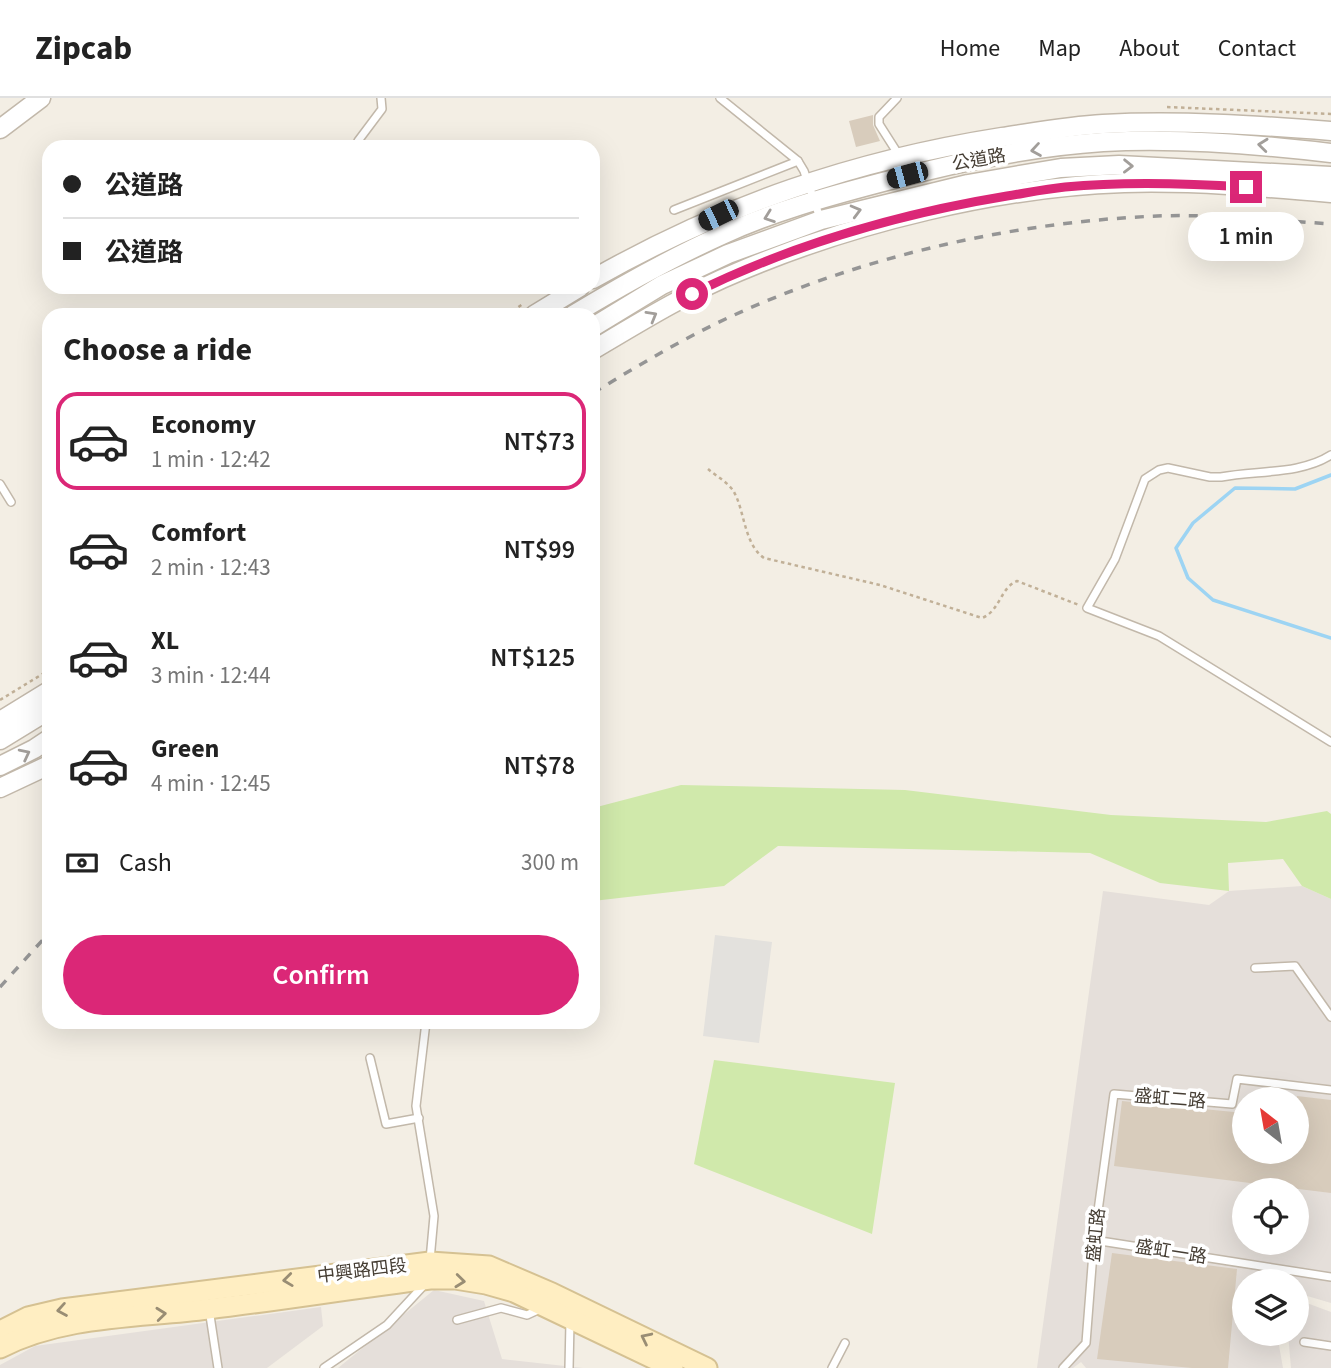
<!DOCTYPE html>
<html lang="en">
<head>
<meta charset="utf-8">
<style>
	:root { --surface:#fff; --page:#f6f6f6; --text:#222; --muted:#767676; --line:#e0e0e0; --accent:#db2777 }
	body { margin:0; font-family:"Source Sans 3","Noto Sans TC",sans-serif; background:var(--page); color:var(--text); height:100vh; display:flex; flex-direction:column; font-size:26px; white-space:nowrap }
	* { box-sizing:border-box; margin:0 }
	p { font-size:23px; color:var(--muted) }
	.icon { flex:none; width:38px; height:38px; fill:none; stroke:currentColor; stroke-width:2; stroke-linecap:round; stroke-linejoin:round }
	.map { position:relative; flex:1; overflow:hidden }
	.side { position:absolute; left:42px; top:210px; width:558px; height:721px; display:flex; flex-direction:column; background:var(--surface); border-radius:21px; box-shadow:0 7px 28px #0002 }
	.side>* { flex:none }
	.top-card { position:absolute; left:42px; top:42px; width:558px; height:154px; border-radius:21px; box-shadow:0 7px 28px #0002; display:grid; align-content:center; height:154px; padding:0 21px; background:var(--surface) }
	.needle { width:46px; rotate:329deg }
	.buttons { position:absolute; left:1232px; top:989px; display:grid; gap:14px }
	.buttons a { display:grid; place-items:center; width:77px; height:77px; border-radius:50%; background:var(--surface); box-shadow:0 7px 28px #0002; font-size:35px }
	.end { position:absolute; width:32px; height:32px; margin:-16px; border:9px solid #db2777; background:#fff; box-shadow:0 0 0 4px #fff }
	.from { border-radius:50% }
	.bubble { position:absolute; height:49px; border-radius:24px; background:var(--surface); box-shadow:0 7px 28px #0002; font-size:23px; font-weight:600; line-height:49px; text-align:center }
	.car { position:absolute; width:21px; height:42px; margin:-21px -10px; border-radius:9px; box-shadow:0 0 5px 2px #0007; background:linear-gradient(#222 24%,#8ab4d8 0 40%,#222 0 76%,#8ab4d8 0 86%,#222 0) }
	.top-card b { display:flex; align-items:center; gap:24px; height:66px; font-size:26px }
	.top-card b+b { border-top:2px solid var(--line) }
	.top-card i { width:18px; height:18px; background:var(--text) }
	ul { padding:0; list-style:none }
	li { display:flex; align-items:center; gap:21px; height:98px; margin:0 14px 10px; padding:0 7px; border:4px solid transparent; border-radius:21px }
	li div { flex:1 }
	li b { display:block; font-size:26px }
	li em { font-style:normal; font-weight:600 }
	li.selected { border-color:var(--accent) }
	li>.icon { width:63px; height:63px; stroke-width:1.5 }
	h2 { padding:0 21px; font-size:32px; line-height:84px }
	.pay { display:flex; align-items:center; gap:18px; height:77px; padding:0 21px; font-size:26px }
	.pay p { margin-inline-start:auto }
	.primary-button { display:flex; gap:14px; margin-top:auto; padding:14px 21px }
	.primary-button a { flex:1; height:80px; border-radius:42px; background:var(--accent); color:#fff; font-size:28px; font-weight:600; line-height:80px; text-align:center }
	header { display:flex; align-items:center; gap:42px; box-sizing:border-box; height:98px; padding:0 35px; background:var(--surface); border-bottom:2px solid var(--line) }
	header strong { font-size:33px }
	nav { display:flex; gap:38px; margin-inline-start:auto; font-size:24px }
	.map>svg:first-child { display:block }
</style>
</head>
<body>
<header>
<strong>Zipcab</strong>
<nav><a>Home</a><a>Map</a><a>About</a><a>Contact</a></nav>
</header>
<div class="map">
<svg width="1331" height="1270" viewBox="0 0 1331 1270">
	<rect width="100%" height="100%" fill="#f3eee4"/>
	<g fill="#e5dfda" fill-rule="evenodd">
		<path d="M1302,788L1331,801V1205L1297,1195V1183H1244V1236H1277L1283,1270H1086L1081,1264L1073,1270H1037L1103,793L1209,807L1229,793ZM1244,1001H1297V1054H1244ZM1244,1092H1297V1144H1244Z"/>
		<path d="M434,1192L484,1203L502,1261L583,1270H338Z"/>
		<path d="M1304,1204L1331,1214V1270H1291L1288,1236H1297V1215Z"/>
		<path d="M321,1209L323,1228L267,1270H0V1267L35,1248Z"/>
	</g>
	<g fill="#d0e9ab">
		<path d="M681,687L905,692L1111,717L1266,724L1327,713L1331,716V801L1302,788L1283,761L1228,765L1229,793L1160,785L1090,755L778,748L724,788L593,803V710Z"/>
		<path d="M714,962L895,985L872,1136L694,1066Z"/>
	</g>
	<path fill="#e3e1dd" d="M715,837L772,844L759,945L703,938Z"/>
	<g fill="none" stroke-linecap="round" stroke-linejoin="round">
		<path stroke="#9dd4f3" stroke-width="3.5" d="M1331,377L1295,391L1235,390L1193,425L1176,450L1188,480L1213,502L1331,540"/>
	</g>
	<g fill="#d8ccbc">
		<path d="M873,17V27L880,43L856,49L849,23Z"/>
		<path d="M1297,998L1331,1002V1095L1114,1068L1122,1003L1244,1015V1054H1297Z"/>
		<path d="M1112,1155L1237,1171L1228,1270H1192L1097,1261Z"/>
	</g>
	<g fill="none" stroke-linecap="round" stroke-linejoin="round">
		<g stroke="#c2b8aa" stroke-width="10">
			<g id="service">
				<path d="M720,0L798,63L804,73L821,123"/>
				<path d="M897,0L879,19V26L900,59"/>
				<path d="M358,49V43L382,11L381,0"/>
				<path d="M674,112L798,63"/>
				<path d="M1331,357C1300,377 1256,372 1221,379H1210L1168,370L1159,372L1145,381L1115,461L1087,510L1159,538L1331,644"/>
				<path d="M0,386L11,404"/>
				<path d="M1255,870L1295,868L1331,919"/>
				<path d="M426,924L416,1008L434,1118L430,1162"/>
				<path d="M370,960L386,1026L419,1020"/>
				<path d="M1094,1142L1331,1179"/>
				<path d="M209,1211L218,1270"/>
				<path d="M457,1222L501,1210L527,1217L540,1211"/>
				<path d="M1304,1244L1331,1248"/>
				<path d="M324,1270L387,1227L425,1186"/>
				<path d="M569,1270L570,1224"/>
				<path d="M832,1270L845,1245"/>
				<path d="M1063,1270L1086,1245L1094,1142L1114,996L1232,1006L1237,981L1331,992"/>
			</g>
		</g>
		<g stroke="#c2b8aa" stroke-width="21">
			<g id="tertiary">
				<path d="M0,31L41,0"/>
				<path d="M593,181C723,107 855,62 1002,39C1036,34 1069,28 1103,26C1179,22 1255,27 1331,33"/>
				<path d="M534,217L580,189"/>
				<path d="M573,217C621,188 671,160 722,137C772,114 826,99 879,85C952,65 1027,49 1103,44C1180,40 1255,46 1331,55"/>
				<path d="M593,229L662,187L728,156L821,122L968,86L1061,70L1119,67L1331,78"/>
				<path d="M593,252C640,224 687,195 738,174C853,125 999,89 1124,85C1193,83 1262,89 1331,95"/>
				<path d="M0,623L49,593"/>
				<path d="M0,642L49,612"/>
				<path d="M0,668L34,651L49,641"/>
				<path d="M0,690L49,667"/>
			</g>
		</g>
		<g stroke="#d5c192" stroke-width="23">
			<g id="secondary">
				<path d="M0,1233L28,1219L62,1211L430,1164L489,1168L552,1195L707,1270"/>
				<path d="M0,1250C64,1217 138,1220 208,1211C282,1202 356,1190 430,1181H455L486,1186L514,1194L673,1270"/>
			</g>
		</g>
		<g stroke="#c1b097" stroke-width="2.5" stroke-dasharray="3.5 3.5" stroke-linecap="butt">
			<path d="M1167,9L1331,16"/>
			<path d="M507,217L524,205"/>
			<path d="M708,371C716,378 729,385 734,394C745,414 744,446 764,460L880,487L982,520C1000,513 1000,490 1017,483L1079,507"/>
			<path d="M0,602L49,572"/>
		</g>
		<use href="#service" stroke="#fff" stroke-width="7"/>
		<use href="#tertiary" stroke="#fff" stroke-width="18"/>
		<use href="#secondary" stroke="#ffeec2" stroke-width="19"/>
		<g stroke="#959595" stroke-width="3.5" stroke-dasharray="9 9" stroke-linecap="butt">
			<path d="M593,295C639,267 684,240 732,218C863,158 1013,124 1157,118C1215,116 1273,122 1331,126"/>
			<path d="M0,889L49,835"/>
		</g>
	</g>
	<defs><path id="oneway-chevron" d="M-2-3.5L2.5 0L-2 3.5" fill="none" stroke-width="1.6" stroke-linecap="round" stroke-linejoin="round" transform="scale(1.75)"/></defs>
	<g stroke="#a29e9a">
		<use href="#oneway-chevron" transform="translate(1263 47) rotate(-174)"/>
		<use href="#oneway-chevron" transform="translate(1036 52) rotate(171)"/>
		<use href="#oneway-chevron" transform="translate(1128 68) rotate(1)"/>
		<use href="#oneway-chevron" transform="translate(856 113) rotate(-15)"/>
		<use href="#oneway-chevron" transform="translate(769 119) rotate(160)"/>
		<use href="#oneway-chevron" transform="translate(652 218) rotate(-30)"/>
		<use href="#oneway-chevron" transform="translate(25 656) rotate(-27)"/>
	</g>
	<g stroke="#998d74">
		<use href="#oneway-chevron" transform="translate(288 1182) rotate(173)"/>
		<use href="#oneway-chevron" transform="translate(460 1183) rotate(6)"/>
		<use href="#oneway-chevron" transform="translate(62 1212) rotate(170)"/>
		<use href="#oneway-chevron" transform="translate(161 1216) rotate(-6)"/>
		<use href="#oneway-chevron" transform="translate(646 1240) rotate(-154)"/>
	</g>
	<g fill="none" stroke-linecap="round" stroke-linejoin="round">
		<path stroke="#db2777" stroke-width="9" d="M692,196C791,147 898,116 1007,98C1026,95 1045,91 1065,89C1125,83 1186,85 1246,89"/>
	</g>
	<g text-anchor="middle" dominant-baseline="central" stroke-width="7" stroke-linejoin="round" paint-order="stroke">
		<g font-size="18" fill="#463e34" stroke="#fff">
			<text transform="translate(979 62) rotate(-10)">公道路</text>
			<text transform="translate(1170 1001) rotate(5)">盛虹二路</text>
			<text transform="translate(1096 1137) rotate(-84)">盛虹路</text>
			<text transform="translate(1171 1154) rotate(9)">盛虹一路</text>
			<text transform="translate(362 1173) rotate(-7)">中興路四段</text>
		</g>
	</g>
</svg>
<div class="buttons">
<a><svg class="needle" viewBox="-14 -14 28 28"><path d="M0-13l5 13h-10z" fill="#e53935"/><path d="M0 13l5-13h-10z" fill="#767676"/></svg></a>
<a><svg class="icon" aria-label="locate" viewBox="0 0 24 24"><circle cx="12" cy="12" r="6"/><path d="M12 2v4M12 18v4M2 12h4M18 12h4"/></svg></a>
<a><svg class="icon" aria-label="layers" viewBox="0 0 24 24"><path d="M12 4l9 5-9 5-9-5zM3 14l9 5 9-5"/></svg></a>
</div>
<i class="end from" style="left:692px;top:196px"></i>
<i class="end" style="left:1246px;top:89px"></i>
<div class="bubble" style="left:1188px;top:114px;width:116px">1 min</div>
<i class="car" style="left:907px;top:77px;rotate:255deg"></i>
<i class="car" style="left:718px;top:117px;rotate:244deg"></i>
<div class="top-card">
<b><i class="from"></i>公道路</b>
<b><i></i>公道路</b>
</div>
<section class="side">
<h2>Choose a ride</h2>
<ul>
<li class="selected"><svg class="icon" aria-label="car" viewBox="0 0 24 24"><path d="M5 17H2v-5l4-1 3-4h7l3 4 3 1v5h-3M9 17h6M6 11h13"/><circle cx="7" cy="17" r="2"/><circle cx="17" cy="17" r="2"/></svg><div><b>Economy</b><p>1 min · 12:42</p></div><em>NT$73</em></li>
<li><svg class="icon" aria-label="car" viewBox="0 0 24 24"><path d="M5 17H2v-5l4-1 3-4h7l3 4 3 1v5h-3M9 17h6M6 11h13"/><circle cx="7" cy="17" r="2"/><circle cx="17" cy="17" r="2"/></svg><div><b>Comfort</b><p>2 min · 12:43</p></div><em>NT$99</em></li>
<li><svg class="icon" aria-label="car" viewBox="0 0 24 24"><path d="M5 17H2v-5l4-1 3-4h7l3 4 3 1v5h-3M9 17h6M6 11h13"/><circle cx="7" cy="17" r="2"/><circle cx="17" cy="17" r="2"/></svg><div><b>XL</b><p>3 min · 12:44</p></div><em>NT$125</em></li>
<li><svg class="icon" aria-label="car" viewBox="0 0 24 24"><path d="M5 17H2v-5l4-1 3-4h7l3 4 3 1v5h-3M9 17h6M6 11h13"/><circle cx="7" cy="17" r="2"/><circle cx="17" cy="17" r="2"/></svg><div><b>Green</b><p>4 min · 12:45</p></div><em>NT$78</em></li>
</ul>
<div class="pay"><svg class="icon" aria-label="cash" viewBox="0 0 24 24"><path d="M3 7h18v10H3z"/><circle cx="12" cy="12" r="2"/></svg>Cash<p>300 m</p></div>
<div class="primary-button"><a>Confirm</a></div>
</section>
</div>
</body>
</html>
